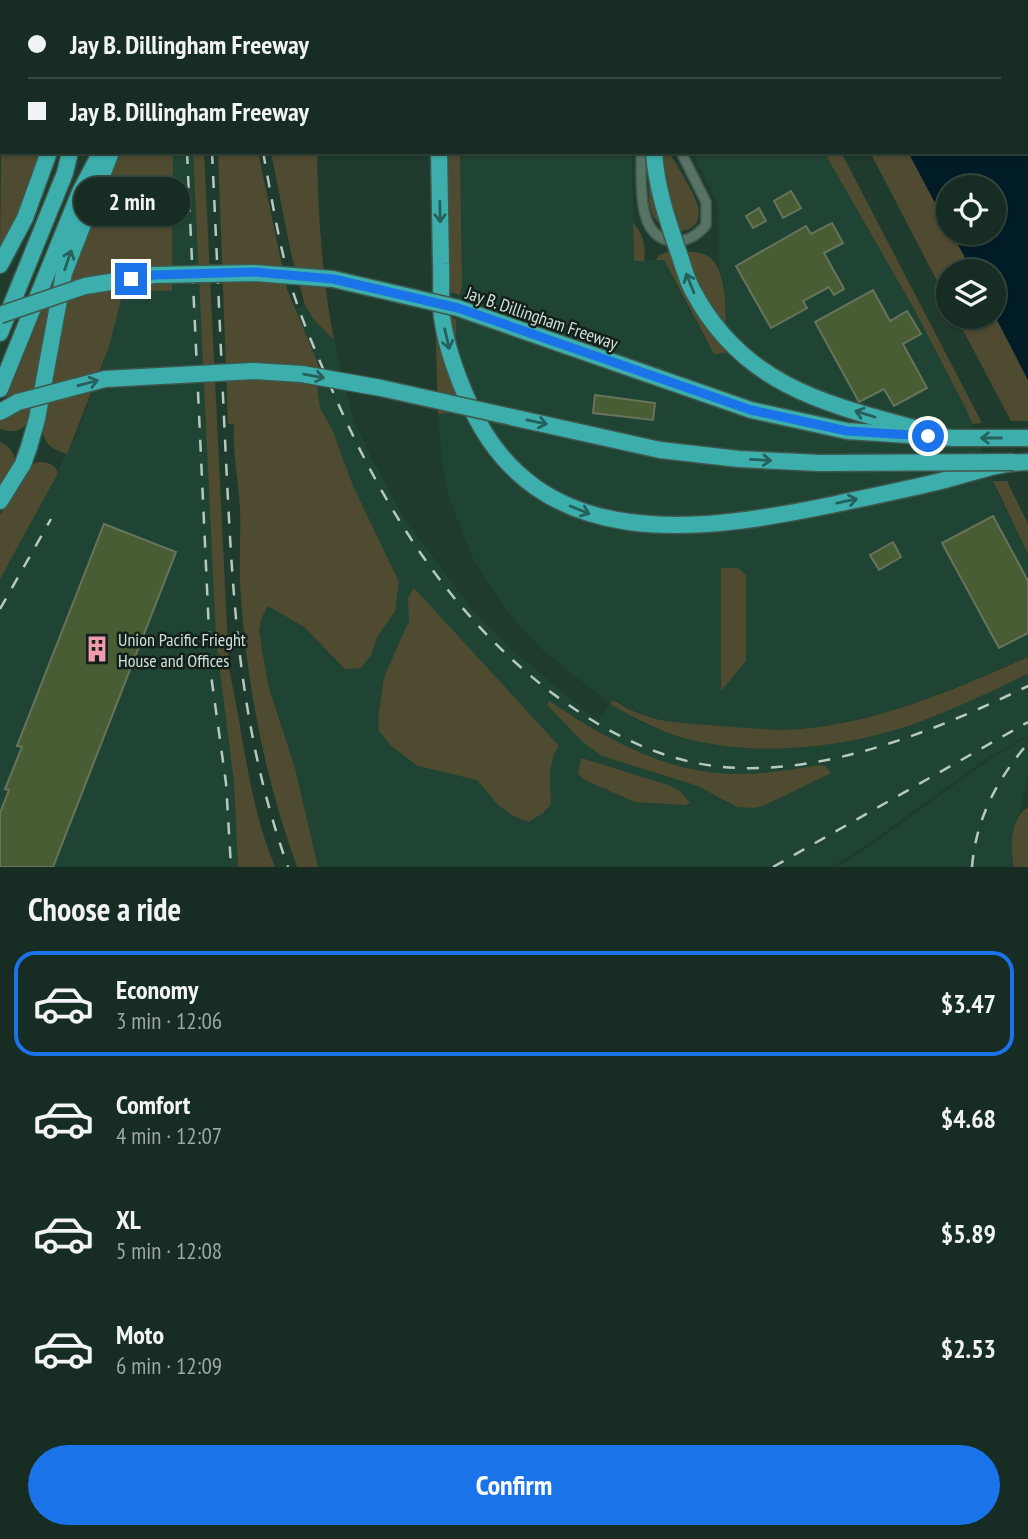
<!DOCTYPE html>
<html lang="en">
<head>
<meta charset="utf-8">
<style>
	:root { --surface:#172c22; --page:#24382f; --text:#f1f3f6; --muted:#9ea7a5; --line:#364840; --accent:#1a73e8 }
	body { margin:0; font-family:"PT Sans Narrow",sans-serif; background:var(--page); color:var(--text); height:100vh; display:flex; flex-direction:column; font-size:26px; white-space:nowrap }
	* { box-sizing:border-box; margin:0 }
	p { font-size:23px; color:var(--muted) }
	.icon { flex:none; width:38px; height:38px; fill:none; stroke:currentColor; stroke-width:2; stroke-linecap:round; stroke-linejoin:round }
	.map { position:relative; height:867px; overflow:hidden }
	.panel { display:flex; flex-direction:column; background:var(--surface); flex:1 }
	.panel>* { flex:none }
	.banner { position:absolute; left:0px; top:0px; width:1029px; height:154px; box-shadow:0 2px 5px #0004,0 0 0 2px var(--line); display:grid; align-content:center; height:154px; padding:0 28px; background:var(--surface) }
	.buttons { position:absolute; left:936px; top:175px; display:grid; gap:14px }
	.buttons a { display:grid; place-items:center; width:70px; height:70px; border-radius:50%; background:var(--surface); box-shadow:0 2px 5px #0004,0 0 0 2px var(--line); font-size:35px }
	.end { position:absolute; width:32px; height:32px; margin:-16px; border:9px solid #1a73e8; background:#fff; box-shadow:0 0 0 4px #fff }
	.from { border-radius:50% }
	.bubble { position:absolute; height:49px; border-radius:24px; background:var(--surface); box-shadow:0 2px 5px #0004,0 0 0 2px var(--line); font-size:23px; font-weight:700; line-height:49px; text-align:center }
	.banner b { display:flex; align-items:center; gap:24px; height:66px; font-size:26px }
	.banner b+b { border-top:2px solid var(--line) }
	.banner i { width:18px; height:18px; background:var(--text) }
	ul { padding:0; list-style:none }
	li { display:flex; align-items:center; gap:21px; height:105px; margin:0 14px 10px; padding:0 14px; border:4px solid transparent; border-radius:21px }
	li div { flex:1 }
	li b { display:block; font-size:26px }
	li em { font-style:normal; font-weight:700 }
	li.on { border-color:var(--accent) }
	li>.icon { width:63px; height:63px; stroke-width:1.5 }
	h2 { padding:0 28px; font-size:32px; line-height:84px }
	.primary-button { display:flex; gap:14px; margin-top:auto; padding:14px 28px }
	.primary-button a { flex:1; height:80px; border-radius:42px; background:var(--accent); color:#fff; font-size:28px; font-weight:700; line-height:80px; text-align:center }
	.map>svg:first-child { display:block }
</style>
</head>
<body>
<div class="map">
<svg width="1028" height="867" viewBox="0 0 1028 867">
	<rect width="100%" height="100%" fill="#1f3b2e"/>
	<g fill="#204433" fill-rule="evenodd">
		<path d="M173,152H193L216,640L234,783L238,867H0V579L75,438L109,347L123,291L172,290Z"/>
		<path d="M460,152H632L634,260H664L685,303L714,354L725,352L724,286L719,266L718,206L693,152H824L913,307L965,407L999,496L1028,554V657L963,685L897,709L842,724L798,729H746L671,723L652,720L614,700L611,704L641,722L665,732L695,739L727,745L765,748L803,747L848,741L894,730L931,718L1028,674V735L987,758L861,849L831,867H318L295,768L269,688L259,630L262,617L268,606L304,627L345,669L371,655L377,637L395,610L399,582L354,488L332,429L320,408L317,385L321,371L295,310L305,305L314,320L334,340L353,419L366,447L404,518L473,611L510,648L585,711L599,720L610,704L540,648L513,618L487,582L471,554L448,495L442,462L438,414L463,411L456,336V316L462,284ZM738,568L721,689V569Z"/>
		<path d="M1028,737V775L1012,845L1014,867H837L866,849L989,760Z"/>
	</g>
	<g fill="#4f4b31">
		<path d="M2,79V152H46L38,177L0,250Z"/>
		<path d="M118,152H173L172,291H123L109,347L67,454C50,448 42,443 42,424L70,279Z"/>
		<path d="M193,152H204L229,669C244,736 248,802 275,867H238L234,783L216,640Z"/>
		<path d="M218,152H258L287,289L321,371L317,385L320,408L332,429L354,488L399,582L395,611L377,637L371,655L361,668L345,669L304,627L268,606L262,617L259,630L263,655L269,688L295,768L318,867H297C264,776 246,681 240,584C239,559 241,535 240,510C239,481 232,452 234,424H228Z"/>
		<path d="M271,152H317C318,216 322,278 334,340L314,320L305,305L291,253Z"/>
		<path d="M448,152H460L462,284L460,295L449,292Z"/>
		<path d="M824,152H841L982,423L972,424L965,407L913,307Z"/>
		<path d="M870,152H908L948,227V233H952L972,271H948V302Z"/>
		<path d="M650,154H670C677,166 699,199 699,212C698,240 661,234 652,214C646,197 650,172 650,154Z"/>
		<path d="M633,223C643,232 646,248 644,261H634Z"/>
		<path d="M667,252C679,253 695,250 706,255C732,268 724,327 725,353L714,354L664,260H656L659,255Z"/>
		<path d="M63,260L30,419C23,431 13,434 0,429V413Z"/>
		<path d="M435,313L456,319V336L463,412L438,414Z"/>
		<path d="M994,314L1028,380V421H1011L956,317H994Z"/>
		<path d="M0,442C10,446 14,453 16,464L0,494Z"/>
		<path d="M37,462C46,462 55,463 58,473L0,579V515L25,470Z"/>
		<path d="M993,481H1007L1028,524V554Z"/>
		<path d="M721,568H738L746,575V661L721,691Z"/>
		<path d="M414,588L559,746C547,763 550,783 551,804L543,813L528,822L512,815L498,805L477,780L418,766L391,746L379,731L378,718L384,677L409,621L408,598Z"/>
		<path d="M1028,657V674C985,694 941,716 895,730C823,751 734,758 663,731C644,723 627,714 610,704L613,700C653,725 676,722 720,726C747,728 773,731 800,729C881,722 955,689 1028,657Z"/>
		<path d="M549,701C607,739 664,773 736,774C764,775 793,769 821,765L826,766L831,773L763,806L753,808L737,807L698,786L602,756L583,742L547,705Z"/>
		<path d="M581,758L668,785L680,791L690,803L685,805L635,802L585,780L578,774Z"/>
		<path d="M1028,807V867H1014C1010,848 1010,818 1028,807Z"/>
	</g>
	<path fill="#001c26" d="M833,0H1028V380L994,314V271H972L952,233H994V187H948V227L908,152H1027V2Z"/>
	<g fill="#495d35" stroke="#67745b" stroke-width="2">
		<path d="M791,191L801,208L783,218L774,201Z"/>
		<path d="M759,208L766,221L753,228L746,216Z"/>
		<path d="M832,223L843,243L824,253L844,289L834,295L829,287L803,301L807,308L771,328L736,266L806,226L811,234Z"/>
		<path d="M873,290L890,321L907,311L921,334L903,344L927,388L894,406L884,389L859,402L815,322Z"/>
		<path d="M595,395L655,403L653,420L593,413Z"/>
		<path d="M993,516L1028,581V633L999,648L942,543Z"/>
		<path d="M104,524L176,552L53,867H0V813L9,790L5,789L22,747L17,746Z"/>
		<path d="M893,542L901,557L879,570L870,555Z"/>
	</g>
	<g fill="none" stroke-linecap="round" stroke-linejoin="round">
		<g stroke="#3f574c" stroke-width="12">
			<g id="minor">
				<path d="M504,0V2"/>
				<path d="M635,0V2"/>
				<path d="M0,5L2,2"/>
				<path d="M641,152C642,179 635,239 673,241C687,242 697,236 706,225V202L681,152"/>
			</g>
		</g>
		<g stroke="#3f574c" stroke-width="19">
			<g id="motorway">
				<path d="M62,0V2"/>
				<path d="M425,0L426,2"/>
				<path d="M648,0V2"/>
				<path d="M93,2V0"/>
				<path d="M116,2V0"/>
				<path d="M139,2V0"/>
				<path d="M439,152C440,189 440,227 441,264C442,281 440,300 442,317C446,347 457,376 469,403C537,557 701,532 836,504C873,496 909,489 945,480C972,473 1000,462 1028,462"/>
				<path d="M0,265L25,218L49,152"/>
				<path d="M0,333L65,173L70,152"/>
				<path d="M0,389L80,192L101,152"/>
				<path d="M954,438H1028"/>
				<path d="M0,501L23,464L29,447L37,419L64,273L111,152"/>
			</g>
		</g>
		<use href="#minor" stroke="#567364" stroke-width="9"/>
		<use href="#motorway" stroke="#3cafad" stroke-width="16"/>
		<g stroke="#b6c8bf" stroke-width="2.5" stroke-dasharray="12 12" stroke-linecap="butt">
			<path d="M180,0V2"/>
			<path d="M205,0V2"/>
			<path d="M235,0L236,2"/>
			<path d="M187,152L211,675L226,783L231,867"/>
			<path d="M212,152C217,255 221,357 226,460C233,603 239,730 288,867"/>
			<path d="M263,152C272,199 279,246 293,292C304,326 319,359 333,392C384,509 450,615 552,693C603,731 659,761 723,767C826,776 937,730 1028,686"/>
			<path d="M0,609L51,519"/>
			<path d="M773,867L1028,722"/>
			<path d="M972,867C976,818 997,780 1028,743"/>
		</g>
		<g stroke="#3f574c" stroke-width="19" stroke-linecap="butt">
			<g id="motorway-bridge">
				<path d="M654,152C656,186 667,219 678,251C683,264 686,279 693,291C742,384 824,404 918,429"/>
				<path d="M0,315L85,286L154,275L254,273L333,279L458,308L751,410L847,431L954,438"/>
				<path d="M0,412L18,402L105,379L253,371L302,374L381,388L660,450L739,459L820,463L1014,462"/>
			</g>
		</g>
		<use href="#motorway-bridge" stroke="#3cafad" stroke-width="16"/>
	</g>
	<defs><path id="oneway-shaft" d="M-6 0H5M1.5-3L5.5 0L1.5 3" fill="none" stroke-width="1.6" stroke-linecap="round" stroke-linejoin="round" transform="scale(1.75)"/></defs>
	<g stroke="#25605c">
		<use href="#oneway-shaft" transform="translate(440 212) rotate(89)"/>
		<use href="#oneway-shaft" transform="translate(68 260) rotate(-71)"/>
		<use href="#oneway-shaft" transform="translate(690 283) rotate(-112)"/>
		<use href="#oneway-shaft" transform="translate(447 339) rotate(77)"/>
		<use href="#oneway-shaft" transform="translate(314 376) rotate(10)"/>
		<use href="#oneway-shaft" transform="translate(88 383) rotate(-15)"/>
		<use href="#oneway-shaft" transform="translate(865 414) rotate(-163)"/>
		<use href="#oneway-shaft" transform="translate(537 422) rotate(12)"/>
		<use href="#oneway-shaft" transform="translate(991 438) rotate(-180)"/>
		<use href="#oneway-shaft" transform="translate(761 460) rotate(3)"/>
		<use href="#oneway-shaft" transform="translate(847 501) rotate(-12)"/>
		<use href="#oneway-shaft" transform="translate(580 510) rotate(22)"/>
	</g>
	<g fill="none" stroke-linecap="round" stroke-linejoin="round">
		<path stroke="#1a73e8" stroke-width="9" d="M131,279L154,275L254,272L333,279L458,308L751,410L847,431L928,436"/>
	</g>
	<defs>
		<g id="building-bare" transform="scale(2.1)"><path d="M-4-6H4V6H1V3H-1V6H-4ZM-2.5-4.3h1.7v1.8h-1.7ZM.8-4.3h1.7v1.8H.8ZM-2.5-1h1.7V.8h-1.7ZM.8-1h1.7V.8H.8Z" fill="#f29aae" stroke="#131f19" stroke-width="2.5" paint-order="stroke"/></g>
	</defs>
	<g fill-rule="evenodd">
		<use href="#building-bare" x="97" y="649"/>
	</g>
	<g text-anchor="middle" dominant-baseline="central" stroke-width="5" stroke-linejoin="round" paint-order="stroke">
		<g font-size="18" fill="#d0e0d8" stroke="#131f19">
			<text transform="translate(542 318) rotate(19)">Jay B. Dillingham Freeway</text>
		</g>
		<g font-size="18" fill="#d0e0d8" stroke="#131f19" text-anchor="start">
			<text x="118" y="639">Union Pacific Frieght<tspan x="118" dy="21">House and Offices</tspan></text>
		</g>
	</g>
</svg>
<div class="buttons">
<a><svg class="icon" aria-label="locate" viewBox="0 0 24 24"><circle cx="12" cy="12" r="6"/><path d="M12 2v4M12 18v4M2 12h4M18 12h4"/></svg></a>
<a><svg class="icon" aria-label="layers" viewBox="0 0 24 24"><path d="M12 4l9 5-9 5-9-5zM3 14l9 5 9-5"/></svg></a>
</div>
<i class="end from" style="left:928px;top:436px"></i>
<i class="end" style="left:131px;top:279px"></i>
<div class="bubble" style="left:74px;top:177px;width:116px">2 min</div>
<div class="banner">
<b><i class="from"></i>Jay B. Dillingham Freeway</b>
<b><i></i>Jay B. Dillingham Freeway</b>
</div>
</div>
<section class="panel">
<h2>Choose a ride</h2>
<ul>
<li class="on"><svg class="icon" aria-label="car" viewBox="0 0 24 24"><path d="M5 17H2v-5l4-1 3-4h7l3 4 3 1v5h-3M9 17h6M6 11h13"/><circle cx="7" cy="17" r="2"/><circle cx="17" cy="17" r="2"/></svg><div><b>Economy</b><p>3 min · 12:06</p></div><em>$3.47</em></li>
<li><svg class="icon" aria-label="car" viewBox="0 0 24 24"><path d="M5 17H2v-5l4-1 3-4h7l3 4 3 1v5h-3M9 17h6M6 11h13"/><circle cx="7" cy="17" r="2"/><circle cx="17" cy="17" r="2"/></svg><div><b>Comfort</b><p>4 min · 12:07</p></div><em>$4.68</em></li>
<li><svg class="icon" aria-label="car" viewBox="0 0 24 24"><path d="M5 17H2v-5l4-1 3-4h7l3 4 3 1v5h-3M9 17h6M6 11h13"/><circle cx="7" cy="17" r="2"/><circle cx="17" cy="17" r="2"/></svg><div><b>XL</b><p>5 min · 12:08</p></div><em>$5.89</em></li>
<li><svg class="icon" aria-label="car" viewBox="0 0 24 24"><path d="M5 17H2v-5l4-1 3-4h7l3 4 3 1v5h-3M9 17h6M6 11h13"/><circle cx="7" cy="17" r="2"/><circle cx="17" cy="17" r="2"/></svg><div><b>Moto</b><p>6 min · 12:09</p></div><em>$2.53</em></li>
</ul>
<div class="primary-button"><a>Confirm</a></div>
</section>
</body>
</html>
